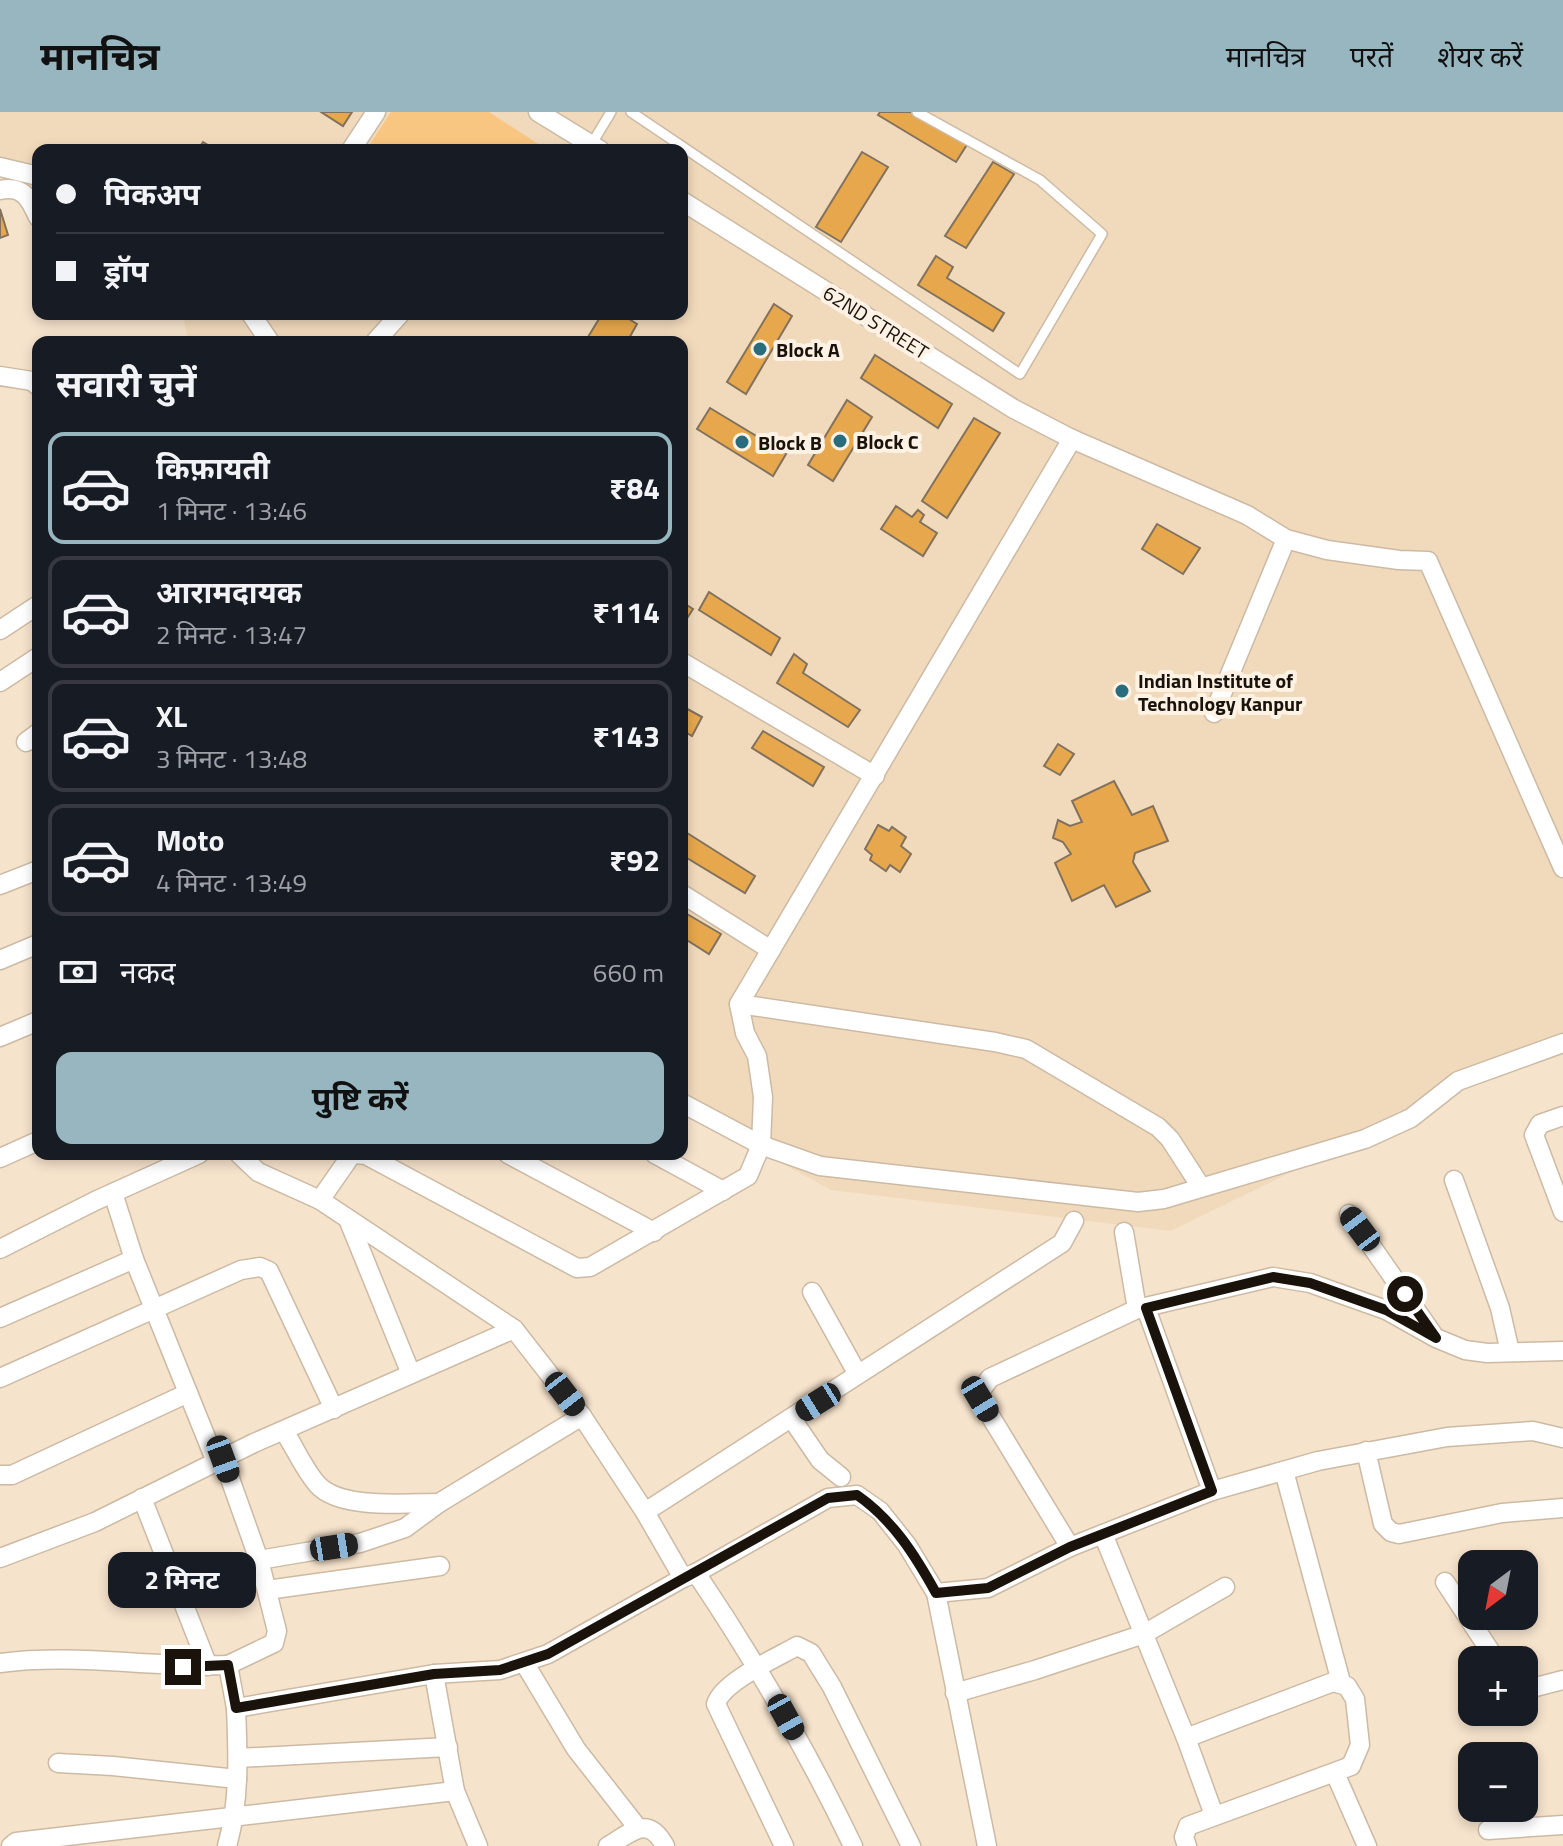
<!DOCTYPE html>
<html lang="hi">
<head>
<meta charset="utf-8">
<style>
	:root { --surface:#171b24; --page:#20242c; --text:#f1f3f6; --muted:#9ea1a6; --line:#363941; --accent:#97b6c0 }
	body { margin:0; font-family:"Titillium Web","Noto Sans Devanagari",sans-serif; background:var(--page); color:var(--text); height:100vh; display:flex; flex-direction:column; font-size:30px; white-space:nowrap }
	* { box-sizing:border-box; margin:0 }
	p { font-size:26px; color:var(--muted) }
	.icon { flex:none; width:44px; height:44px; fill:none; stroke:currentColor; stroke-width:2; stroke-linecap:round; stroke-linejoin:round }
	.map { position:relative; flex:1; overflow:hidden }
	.sheet { position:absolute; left:32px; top:224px; width:656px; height:824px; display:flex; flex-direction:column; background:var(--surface); border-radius:16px; box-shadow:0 4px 12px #0003 }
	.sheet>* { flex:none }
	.guide { position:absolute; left:32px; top:32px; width:656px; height:176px; border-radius:16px; box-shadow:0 4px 12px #0003; display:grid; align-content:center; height:176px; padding:0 24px; background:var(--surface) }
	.needle { width:52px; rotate:212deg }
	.controls { position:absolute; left:1458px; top:1438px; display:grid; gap:16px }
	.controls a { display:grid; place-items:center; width:80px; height:80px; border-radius:16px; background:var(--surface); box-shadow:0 4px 12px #0003; font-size:40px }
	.end { position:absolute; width:36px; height:36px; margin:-18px; border:10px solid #1a130b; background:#fff; box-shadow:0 0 0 4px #fff }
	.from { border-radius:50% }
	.bubble { position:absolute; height:56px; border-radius:16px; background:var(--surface); box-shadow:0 4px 12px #0003; font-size:26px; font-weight:700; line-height:56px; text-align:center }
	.car { position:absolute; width:24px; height:48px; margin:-24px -12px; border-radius:10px; box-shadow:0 0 6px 2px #0007; background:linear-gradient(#222 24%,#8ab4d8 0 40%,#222 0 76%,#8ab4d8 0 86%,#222 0) }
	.guide b { display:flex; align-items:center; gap:28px; height:76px; font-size:30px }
	.guide b+b { border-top:2px solid var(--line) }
	.guide i { width:20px; height:20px; background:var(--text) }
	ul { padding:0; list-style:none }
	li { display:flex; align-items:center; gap:24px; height:112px; margin:0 16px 12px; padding:0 8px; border:4px solid var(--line); border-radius:16px }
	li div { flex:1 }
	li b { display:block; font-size:30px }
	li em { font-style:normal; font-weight:700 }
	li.selected { border-color:var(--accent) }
	li>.icon { width:72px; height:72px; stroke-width:1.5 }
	h2 { padding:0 24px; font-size:36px; line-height:96px }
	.pay { display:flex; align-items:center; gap:20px; height:88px; padding:0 24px; font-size:30px }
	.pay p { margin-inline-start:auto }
	.button { display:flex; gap:16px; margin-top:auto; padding:16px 24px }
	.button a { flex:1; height:92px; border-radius:16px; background:var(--accent); color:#111; font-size:32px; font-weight:700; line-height:92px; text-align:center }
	header { display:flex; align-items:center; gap:48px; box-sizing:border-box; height:112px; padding:0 40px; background:var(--accent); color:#111 }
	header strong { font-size:38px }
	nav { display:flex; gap:44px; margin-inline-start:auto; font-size:28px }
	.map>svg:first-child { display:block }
</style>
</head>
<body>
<header>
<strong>मानचित्र</strong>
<nav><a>मानचित्र</a><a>परतें</a><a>शेयर करें</a></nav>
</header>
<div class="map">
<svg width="1563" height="1734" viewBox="0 0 1563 1734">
	<rect width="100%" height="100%" fill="#f6e3cc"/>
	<path fill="#f1dabc" d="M0,0H1563V927L1171,1119L831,1078L682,997V230H188L183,202H682V38H38V115L0,63Z"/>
	<path fill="#f9c681" d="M391,0H489L546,37L366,38Z"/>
	<g fill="#e7a84d" stroke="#82725d" stroke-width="2">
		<path d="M321,0H352L343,14Z"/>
		<path d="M880,0H911L968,31L956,50L878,3Z"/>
		<path d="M203,30L216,38H198Z"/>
		<path d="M862,40L888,55L841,130L816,115Z"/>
		<path d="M993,50L1014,62L966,136L945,124Z"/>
		<path d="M0,97L8,123L0,126Z"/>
		<path d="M936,144L953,155L947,166L1004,201L993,219L918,173Z"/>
		<path d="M774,192L792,204L746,282L727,270Z"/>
		<path d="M602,202H621L637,212L627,230H585Z"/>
		<path d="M875,243L952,292L938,316L861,266Z"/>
		<path d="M847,288L872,305L833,369L808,353Z"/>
		<path d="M710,296L786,342L773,364L697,317Z"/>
		<path d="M974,306L1000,321L947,406L922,389Z"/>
		<path d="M896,394L912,405L918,398L924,403L920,410L937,421L923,444L881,417Z"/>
		<path d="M1157,412L1200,436L1183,462L1142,437Z"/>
		<path d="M709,480L780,526L771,543L699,498Z"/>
		<path d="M682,490L693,497L682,514Z"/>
		<path d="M794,542L807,552L803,561L860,598L848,615L777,571Z"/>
		<path d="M682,594L702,605L692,624L682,618Z"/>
		<path d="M763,619L824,655L813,674L752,636Z"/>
		<path d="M1058,632L1074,642L1060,663L1044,654Z"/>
		<path d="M1114,669L1132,703L1153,694L1168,729L1135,741L1133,750L1150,779L1116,795L1104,773L1072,789L1055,751L1071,742L1063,730L1053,726L1058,708L1070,714L1082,710L1072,689Z"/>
		<path d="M878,713L889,719L892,715L906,725L901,734L911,742L900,760L890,753L886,759L870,748L872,743L865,737Z"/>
		<path d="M684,719L755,764L745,781L682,743Z"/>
		<path d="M682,799L721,822L709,842L682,825Z"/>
	</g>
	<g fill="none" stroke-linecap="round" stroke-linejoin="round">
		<g stroke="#ccbaa4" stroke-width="12">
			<g id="lane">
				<path d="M631,0L1020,262L1102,122L1040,68L917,0"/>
				<path d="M591,33L611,0"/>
			</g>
		</g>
		<g stroke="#ccbaa4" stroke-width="21">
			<g id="street">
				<path d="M538,0L600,38"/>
				<path d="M351,38L376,0"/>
				<path d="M0,55L38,64"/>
				<path d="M0,78C23,73 30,87 38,105"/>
				<path d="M682,89L1014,297L1072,327"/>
				<path d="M251,202L270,230"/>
				<path d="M375,230L400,202"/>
				<path d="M0,264L32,269L38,274"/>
				<path d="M0,518L38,493"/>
				<path d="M682,550L875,664"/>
				<path d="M0,570L38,545"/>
				<path d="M1214,601L1286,427"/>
				<path d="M26,630L38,621"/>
				<path d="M0,773L38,758"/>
				<path d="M682,782L771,838"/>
				<path d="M0,848L38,832"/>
				<path d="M739,892L995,930L1026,937L1158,1015L1170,1027L1201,1075"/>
				<path d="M0,925L38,909"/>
				<path d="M682,991L761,1033L820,1054L1138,1090L1164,1087L1365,1027L1411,1006L1458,969L1563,931"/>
				<path d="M1563,1004L1540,1012L1534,1023L1563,1100"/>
				<path d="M239,1042L258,1060L320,1088"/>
				<path d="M352,1042L320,1088L514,1217L582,1304L645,1400L683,1466L696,1461C756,1550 807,1638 853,1734"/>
				<path d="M355,1042L366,1043L577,1156L590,1155L748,1064L761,1033L763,985L757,944L745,921L739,892L1072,327L1247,403L1286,427L1327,438L1399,448L1428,449L1563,756"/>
				<path d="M508,1042L654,1120"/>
				<path d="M655,1042L723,1079"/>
				<path d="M0,1046L38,1029"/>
				<path d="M1454,1068L1500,1196L1510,1240"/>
				<path d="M113,1081L134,1147L216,1350"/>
				<path d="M1349,1102L1432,1221"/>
				<path d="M348,1107L411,1262"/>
				<path d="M1124,1120L1137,1197"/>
				<path d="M0,1137L95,1089L199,1042"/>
				<path d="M812,1180L857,1261"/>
				<path d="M1146,1196L1212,1379"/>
				<path d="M0,1206L134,1147"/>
				<path d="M0,1266L241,1158L260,1155L269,1159L334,1297"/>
				<path d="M792,1307L820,1348L841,1365"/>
				<path d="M284,1319C295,1336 304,1357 317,1372C339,1398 407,1391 439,1391"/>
				<path d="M1366,1339L1383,1412L1391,1420L1399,1422L1502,1401L1563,1396"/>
				<path d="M223,1347L259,1448L277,1519L274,1531L228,1553"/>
				<path d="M1284,1359L1341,1570"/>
				<path d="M0,1363H12L188,1281"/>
				<path d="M142,1386L208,1554"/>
				<path d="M645,1400L1062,1131L1074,1109"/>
				<path d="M1103,1422L1186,1626L1214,1703"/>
				<path d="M1070,1435L980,1287L982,1277L990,1266L1137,1197L1273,1165L1310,1171L1386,1198L1436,1226L1465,1238L1487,1241L1563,1239"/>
				<path d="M0,1446L95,1410L254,1331L514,1217"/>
				<path d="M259,1448L360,1431L405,1416L439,1391L582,1304"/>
				<path d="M696,1461L828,1386L857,1383L880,1399L907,1433L936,1481L987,1734"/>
				<path d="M1445,1470L1496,1548"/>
				<path d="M267,1478L440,1454"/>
				<path d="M936,1481L988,1476L1070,1435L1212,1379L1318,1349L1447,1325L1533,1319L1563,1326"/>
				<path d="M0,1551C74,1541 153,1556 228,1553L236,1596L434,1562L500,1558L548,1542L683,1466"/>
				<path d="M525,1552L576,1637L634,1711L635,1718"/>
				<path d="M434,1562L455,1679L478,1734"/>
				<path d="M1524,1578L1563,1568"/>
				<path d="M955,1581L1035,1558L1144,1522L1225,1475"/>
				<path d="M1186,1626L1333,1570L1347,1574L1355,1587L1360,1633L1351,1654L1188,1714L1184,1725L1187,1734"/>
				<path d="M238,1646L448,1635"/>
				<path d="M58,1651L113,1654L237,1667"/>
				<path d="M1335,1661L1367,1734"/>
				<path d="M1488,1718L1563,1713"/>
				<path d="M11,1734L16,1730L455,1679"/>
				<path d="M227,1734C240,1689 238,1643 236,1596"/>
				<path d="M608,1734C632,1720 648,1702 665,1734"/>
				<path d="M784,1734L716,1592C722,1570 776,1546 797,1534L811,1541L832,1575L911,1734"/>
			</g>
		</g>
		<use href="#lane" stroke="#fff" stroke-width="9"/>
		<use href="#street" stroke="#fff" stroke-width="18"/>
	</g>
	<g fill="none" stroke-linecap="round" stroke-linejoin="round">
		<path stroke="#1a130b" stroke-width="10" d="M183,1555L228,1553L236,1596L434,1562L500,1558L548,1542L828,1386L857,1383C893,1408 915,1443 936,1481L988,1476L1070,1435L1212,1379L1146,1196L1273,1165L1310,1171L1386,1198L1436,1226L1405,1182"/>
	</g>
	<g fill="#286c7d" stroke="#fdf2e4" stroke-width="3">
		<circle cx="760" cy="237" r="8"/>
		<circle cx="840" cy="329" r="8"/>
		<circle cx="742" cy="330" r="8"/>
		<circle cx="1122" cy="579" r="8"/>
	</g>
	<g text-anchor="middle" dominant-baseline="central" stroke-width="8" stroke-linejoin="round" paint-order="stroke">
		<g font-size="20" fill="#1a130b" stroke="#fdf2e4">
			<text transform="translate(876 210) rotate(32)">62ND STREET</text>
		</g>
		<g font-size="20" font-weight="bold" fill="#1a130b" stroke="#fdf2e4" text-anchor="start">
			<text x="776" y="237">Block A</text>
			<text x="856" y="329">Block C</text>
			<text x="758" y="330">Block B</text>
			<text x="1138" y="568">Indian Institute of<tspan x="1138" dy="23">Technology Kanpur</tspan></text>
		</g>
	</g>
</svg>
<div class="controls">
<a><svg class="needle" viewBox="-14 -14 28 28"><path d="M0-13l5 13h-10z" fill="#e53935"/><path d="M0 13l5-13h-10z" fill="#9ea1a6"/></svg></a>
<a>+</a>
<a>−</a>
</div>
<i class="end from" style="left:1405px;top:1182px"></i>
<i class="end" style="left:183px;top:1555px"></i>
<div class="bubble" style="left:108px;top:1440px;width:148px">2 मिनट</div>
<i class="car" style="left:1360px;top:1117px;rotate:323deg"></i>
<i class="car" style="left:565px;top:1282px;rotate:142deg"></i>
<i class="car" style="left:980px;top:1287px;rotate:149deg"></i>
<i class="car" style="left:818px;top:1290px;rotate:238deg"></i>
<i class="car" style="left:223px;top:1347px;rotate:160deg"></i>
<i class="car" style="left:334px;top:1435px;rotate:81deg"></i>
<i class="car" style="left:786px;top:1605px;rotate:151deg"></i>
<div class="guide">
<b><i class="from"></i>पिकअप</b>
<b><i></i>ड्रॉप</b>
</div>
<section class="sheet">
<h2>सवारी चुनें</h2>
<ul>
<li class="selected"><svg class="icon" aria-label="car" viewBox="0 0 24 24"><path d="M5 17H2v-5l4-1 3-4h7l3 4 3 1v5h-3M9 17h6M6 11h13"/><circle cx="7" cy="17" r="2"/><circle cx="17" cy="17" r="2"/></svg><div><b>किफ़ायती</b><p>1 मिनट · 13:46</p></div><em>₹84</em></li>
<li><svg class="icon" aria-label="car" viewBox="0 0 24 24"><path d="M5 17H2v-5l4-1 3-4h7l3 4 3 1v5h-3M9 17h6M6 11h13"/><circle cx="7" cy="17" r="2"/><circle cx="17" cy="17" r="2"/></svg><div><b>आरामदायक</b><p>2 मिनट · 13:47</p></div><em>₹114</em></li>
<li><svg class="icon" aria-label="car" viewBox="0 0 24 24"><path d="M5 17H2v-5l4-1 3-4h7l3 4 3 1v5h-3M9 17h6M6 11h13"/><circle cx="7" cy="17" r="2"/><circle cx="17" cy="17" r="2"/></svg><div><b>XL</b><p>3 मिनट · 13:48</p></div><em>₹143</em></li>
<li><svg class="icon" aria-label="car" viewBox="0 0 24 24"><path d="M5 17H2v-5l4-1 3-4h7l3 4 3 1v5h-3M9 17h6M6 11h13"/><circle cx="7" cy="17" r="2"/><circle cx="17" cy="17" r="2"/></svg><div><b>Moto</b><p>4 मिनट · 13:49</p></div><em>₹92</em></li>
</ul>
<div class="pay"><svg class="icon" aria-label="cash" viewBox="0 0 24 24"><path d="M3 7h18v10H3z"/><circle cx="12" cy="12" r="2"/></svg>नकद<p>660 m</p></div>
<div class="button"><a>पुष्टि करें</a></div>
</section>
</div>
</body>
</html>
